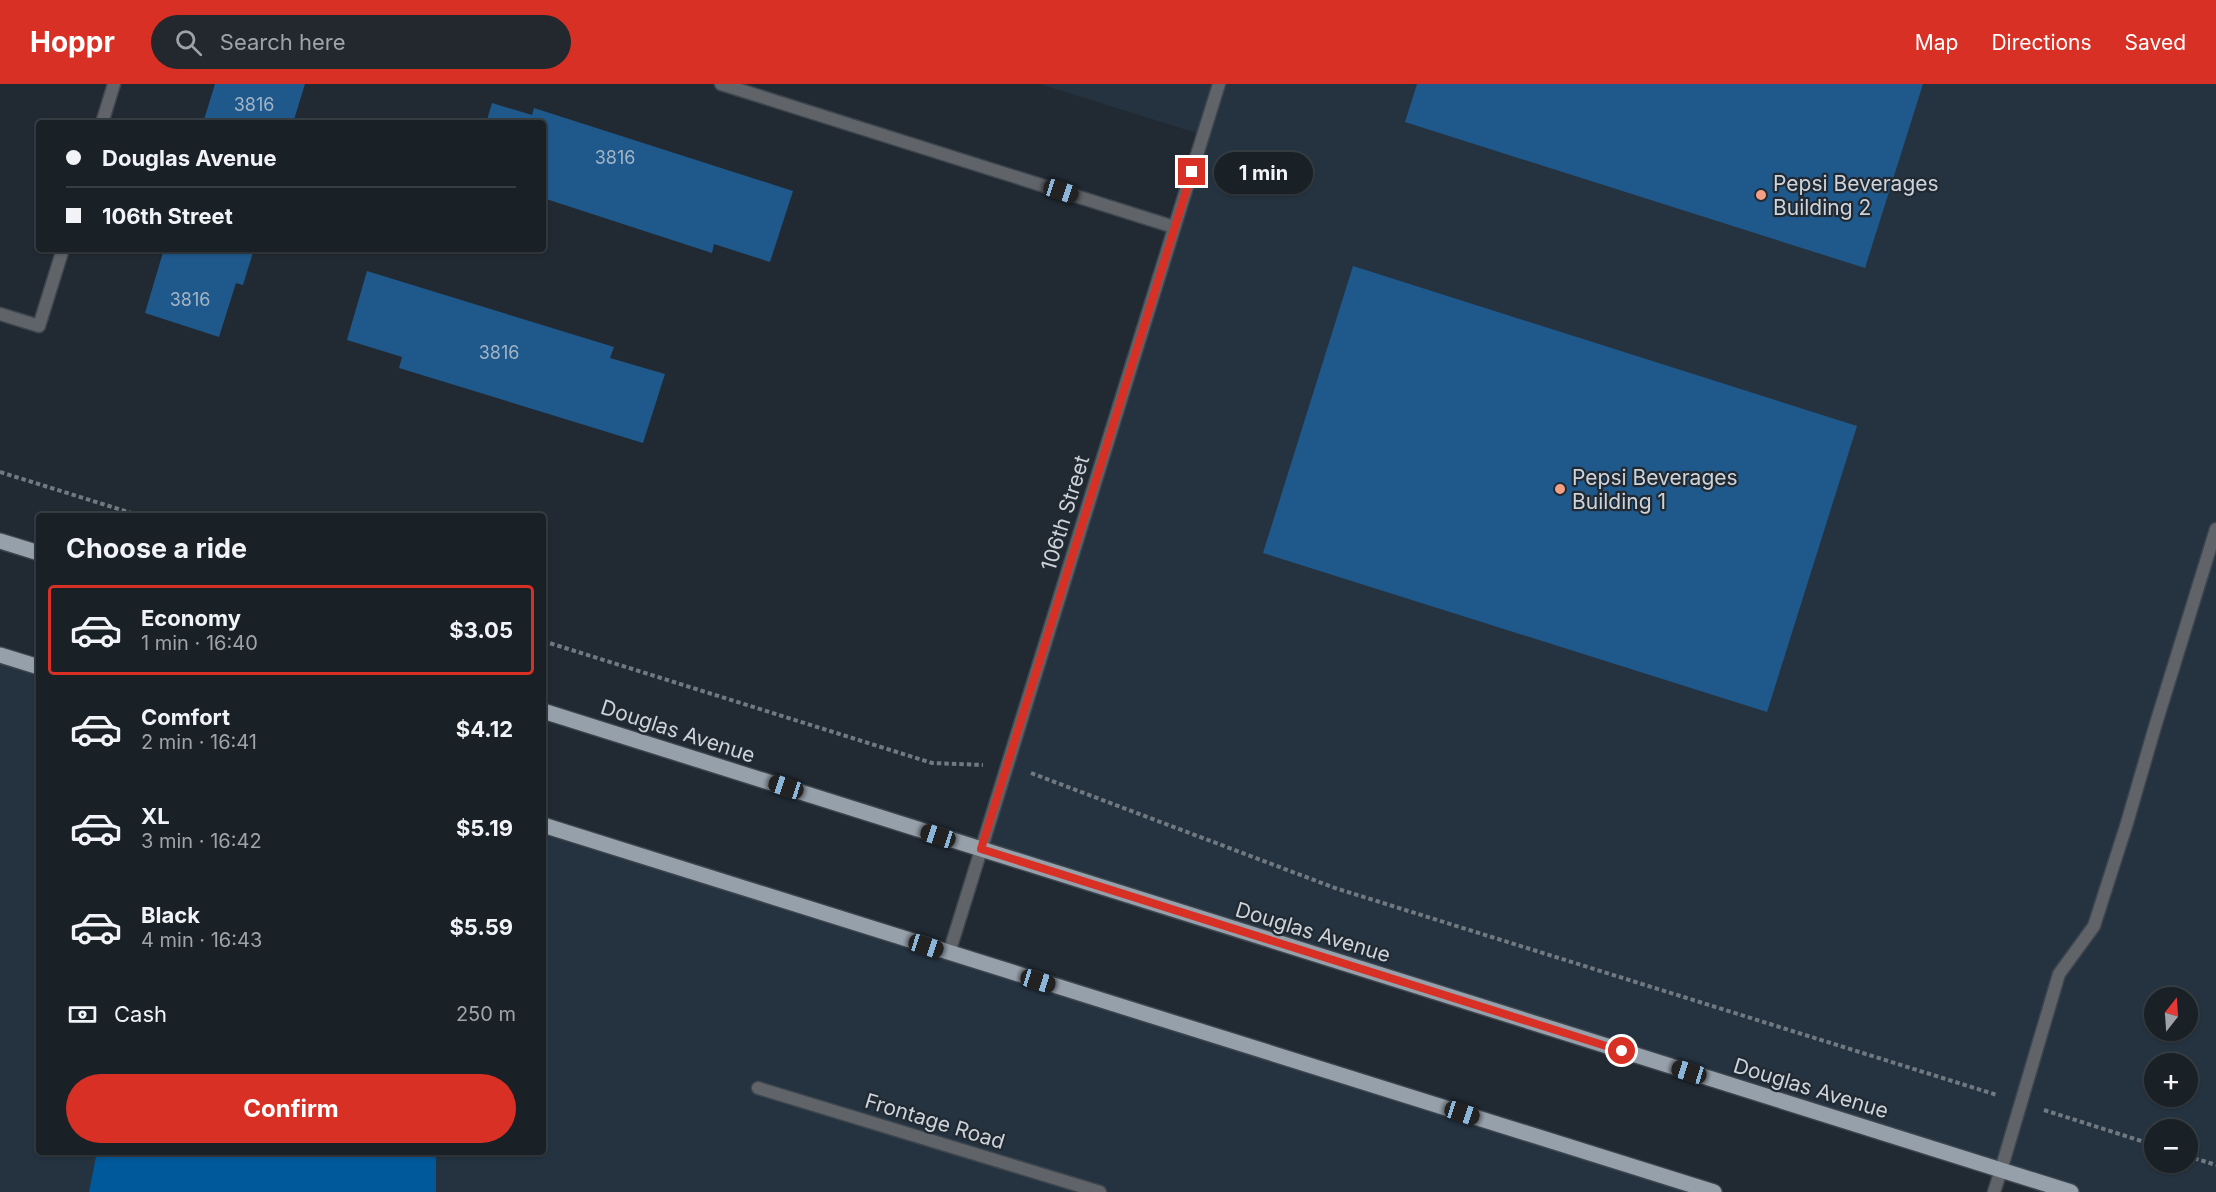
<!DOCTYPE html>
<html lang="en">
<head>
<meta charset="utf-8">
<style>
	:root { --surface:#192026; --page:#22282e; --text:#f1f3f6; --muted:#9fa3a7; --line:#373e43; --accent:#d93025 }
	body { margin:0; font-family:Inter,sans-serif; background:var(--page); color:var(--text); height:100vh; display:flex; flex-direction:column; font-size:22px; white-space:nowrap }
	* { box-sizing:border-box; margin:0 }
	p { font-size:20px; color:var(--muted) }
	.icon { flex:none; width:33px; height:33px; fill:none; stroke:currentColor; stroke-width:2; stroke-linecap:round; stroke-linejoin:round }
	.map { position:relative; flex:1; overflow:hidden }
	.drawer { position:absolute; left:36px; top:429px; width:510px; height:642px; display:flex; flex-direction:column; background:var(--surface); border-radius:6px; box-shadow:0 2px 4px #0004,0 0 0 2px var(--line) }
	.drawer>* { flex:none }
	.banner { position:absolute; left:36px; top:36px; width:510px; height:132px; border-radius:6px; box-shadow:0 2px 4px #0004,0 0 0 2px var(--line); display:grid; align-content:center; height:132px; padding:0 30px; background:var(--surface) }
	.needle { width:39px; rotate:17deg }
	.controls { position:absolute; left:2144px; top:903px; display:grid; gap:12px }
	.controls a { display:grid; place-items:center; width:54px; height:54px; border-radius:50%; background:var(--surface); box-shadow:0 2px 4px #0004,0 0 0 2px var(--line); font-size:30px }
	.end { position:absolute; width:27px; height:27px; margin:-14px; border:8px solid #d93025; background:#fff; box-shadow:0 0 0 3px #fff }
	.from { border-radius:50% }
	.bubble { position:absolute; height:42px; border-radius:21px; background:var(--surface); box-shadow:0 2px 4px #0004,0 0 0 2px var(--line); font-size:20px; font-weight:700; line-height:42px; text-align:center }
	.car { position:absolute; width:18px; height:36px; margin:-18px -9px; border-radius:8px; box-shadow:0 0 4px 2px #0007; background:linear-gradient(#222 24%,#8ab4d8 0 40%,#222 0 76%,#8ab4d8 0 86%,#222 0) }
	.banner b { display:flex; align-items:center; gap:21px; height:57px; font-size:22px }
	.banner b+b { border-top:2px solid var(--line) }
	.banner i { width:15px; height:15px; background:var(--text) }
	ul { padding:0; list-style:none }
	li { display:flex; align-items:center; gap:18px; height:90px; margin:0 12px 9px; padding:0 18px; border:3px solid transparent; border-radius:6px }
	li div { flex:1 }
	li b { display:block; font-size:22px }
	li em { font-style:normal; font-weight:700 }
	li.on { border-color:var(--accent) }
	li>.icon { width:54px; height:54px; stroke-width:1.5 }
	h2 { padding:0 30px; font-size:27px; line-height:72px }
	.pay { display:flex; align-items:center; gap:15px; height:66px; padding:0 30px; font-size:22px }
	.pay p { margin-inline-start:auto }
	.action { display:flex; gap:12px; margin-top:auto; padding:12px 30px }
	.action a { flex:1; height:69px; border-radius:36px; background:var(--accent); color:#fff; font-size:24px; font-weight:700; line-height:69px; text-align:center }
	header { display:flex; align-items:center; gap:36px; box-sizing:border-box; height:84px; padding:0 30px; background:var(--accent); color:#fff }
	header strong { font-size:28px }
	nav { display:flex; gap:33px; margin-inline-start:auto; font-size:21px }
	.search { width:420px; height:54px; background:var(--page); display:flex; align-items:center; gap:15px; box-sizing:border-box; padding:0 21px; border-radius:33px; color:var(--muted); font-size:22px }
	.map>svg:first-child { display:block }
</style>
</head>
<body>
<header>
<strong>Hoppr</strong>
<div class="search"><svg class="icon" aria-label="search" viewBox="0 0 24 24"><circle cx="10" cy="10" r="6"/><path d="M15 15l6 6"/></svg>Search here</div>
<nav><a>Map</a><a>Directions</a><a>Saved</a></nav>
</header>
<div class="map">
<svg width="2216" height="1108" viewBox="0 0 2216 1108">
	<rect width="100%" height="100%" fill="#212a33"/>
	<g fill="#253341" fill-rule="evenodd">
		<path d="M1040,0H2216V1108H2071L981,765L1203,51ZM2154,914H2187V946H2154ZM2154,980H2187V1012H2154ZM2154,1046H2187V1078H2154Z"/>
		<path d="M0,571L39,583V1068H543V741L1714,1108H0Z"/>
	</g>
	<path fill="#00599a" d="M97,1068H436V1108H89Z"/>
	<g fill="#1f588b">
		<path d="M215,0H305L293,39H203Z"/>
		<path d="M1417,0H1923L1865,184L1405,38Z"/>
		<path d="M492,19L532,31L534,24L793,107L770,178L714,160L712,169L543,114V39H486Z"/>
		<path d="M164,165H254L243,201L236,199L219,253L145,229Z"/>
		<path d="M1353,182L1857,342L1767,628L1263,469Z"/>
		<path d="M367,187L614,263L610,274L665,290L643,359L399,284L402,273L347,256Z"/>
	</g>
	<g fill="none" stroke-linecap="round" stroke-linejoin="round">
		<g stroke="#3d454e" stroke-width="15">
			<g id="service">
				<path d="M721,0L1174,143"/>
				<path d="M102,39L114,0"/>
				<path d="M0,230L39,242L63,165"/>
				<path d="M2001,1086L2059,890L2094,842L2127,739L2154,646L2216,445"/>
			</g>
		</g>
		<g stroke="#3d454e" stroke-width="15">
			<g id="minor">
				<path d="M949,869L1219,0"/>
				<path d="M758,1004L1100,1108"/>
				<path d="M1994,1108L2001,1086"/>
			</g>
		</g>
		<g stroke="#3d454e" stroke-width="18">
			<g id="primary">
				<path d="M0,457L39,469"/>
				<path d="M0,571L39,583"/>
				<path d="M543,627L2071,1108"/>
				<path d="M543,741L1714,1108"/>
			</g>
		</g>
		<g stroke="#717980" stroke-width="4" stroke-dasharray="4.5 3" stroke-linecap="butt">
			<path d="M0,388L141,432"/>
			<path d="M543,557L932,679L983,681"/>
			<path d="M1031,689L1335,804L1997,1011"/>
			<path d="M2044,1026L2154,1061"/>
			<path d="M2187,1072L2216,1081"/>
		</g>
		<use href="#service" stroke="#606469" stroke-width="12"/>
		<use href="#minor" stroke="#606469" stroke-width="12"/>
		<use href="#primary" stroke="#96a0aa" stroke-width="15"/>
	</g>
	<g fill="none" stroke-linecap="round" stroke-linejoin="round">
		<path stroke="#d93025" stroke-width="8" d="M1192,88L981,765L1622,967"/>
	</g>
	<g fill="#f39f83" stroke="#212a33" stroke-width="2">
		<circle cx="1761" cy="111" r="6"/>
		<circle cx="1560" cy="405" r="6"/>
	</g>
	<g text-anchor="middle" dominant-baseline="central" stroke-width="4.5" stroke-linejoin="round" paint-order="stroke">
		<g font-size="18" fill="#a2b4c6">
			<text x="254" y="20">3816</text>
			<text x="615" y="73">3816</text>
			<text x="190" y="215">3816</text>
			<text x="499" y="268">3816</text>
		</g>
		<g font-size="21" fill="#cdd3d9" stroke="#212a33" text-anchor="start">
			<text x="1773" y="99">Pepsi Beverages<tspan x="1773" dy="24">Building 2</tspan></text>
			<text x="1572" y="393">Pepsi Beverages<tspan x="1572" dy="24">Building 1</tspan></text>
		</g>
		<g font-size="21" fill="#cdd3d9" stroke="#212a33">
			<text transform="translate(1065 429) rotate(-73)">106th Street</text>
			<text transform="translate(678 647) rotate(18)">Douglas Avenue</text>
			<text transform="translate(1313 848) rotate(17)">Douglas Avenue</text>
			<text transform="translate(1811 1004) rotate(17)">Douglas Avenue</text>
			<text transform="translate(935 1037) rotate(17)">Frontage Road</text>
		</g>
	</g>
</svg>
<div class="controls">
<a><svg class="needle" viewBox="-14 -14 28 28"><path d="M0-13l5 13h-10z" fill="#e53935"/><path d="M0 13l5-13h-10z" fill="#9fa3a7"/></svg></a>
<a>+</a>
<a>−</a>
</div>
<i class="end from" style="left:1622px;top:967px"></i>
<i class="end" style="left:1192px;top:88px"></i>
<div class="bubble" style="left:1214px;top:68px;width:99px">1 min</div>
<i class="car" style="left:1061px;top:107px;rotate:108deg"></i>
<i class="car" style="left:786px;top:703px;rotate:288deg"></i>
<i class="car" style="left:938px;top:752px;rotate:288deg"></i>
<i class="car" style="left:926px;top:862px;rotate:108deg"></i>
<i class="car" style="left:1038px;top:897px;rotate:107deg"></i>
<i class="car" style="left:1689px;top:988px;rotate:287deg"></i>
<i class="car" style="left:1462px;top:1029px;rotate:108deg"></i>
<div class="banner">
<b><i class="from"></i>Douglas Avenue</b>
<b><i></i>106th Street</b>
</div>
<section class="drawer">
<h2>Choose a ride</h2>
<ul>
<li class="on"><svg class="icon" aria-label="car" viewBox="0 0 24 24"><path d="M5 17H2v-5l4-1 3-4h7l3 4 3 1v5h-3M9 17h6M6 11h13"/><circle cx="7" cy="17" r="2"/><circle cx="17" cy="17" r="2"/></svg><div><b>Economy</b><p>1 min · 16:40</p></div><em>$3.05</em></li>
<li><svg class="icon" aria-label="car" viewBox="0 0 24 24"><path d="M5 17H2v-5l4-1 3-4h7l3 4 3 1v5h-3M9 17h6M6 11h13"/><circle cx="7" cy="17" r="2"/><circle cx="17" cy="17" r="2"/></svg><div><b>Comfort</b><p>2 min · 16:41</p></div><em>$4.12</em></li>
<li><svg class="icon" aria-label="car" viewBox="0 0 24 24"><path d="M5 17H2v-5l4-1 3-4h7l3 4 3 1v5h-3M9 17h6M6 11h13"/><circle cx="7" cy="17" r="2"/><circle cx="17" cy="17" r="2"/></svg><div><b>XL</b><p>3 min · 16:42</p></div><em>$5.19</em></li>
<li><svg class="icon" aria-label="car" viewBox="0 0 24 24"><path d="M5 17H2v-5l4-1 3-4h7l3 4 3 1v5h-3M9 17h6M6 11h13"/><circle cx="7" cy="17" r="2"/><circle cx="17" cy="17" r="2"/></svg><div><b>Black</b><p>4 min · 16:43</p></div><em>$5.59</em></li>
</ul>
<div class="pay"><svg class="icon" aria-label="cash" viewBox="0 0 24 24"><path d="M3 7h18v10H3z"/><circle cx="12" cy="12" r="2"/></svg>Cash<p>250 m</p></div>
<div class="action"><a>Confirm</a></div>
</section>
</div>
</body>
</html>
